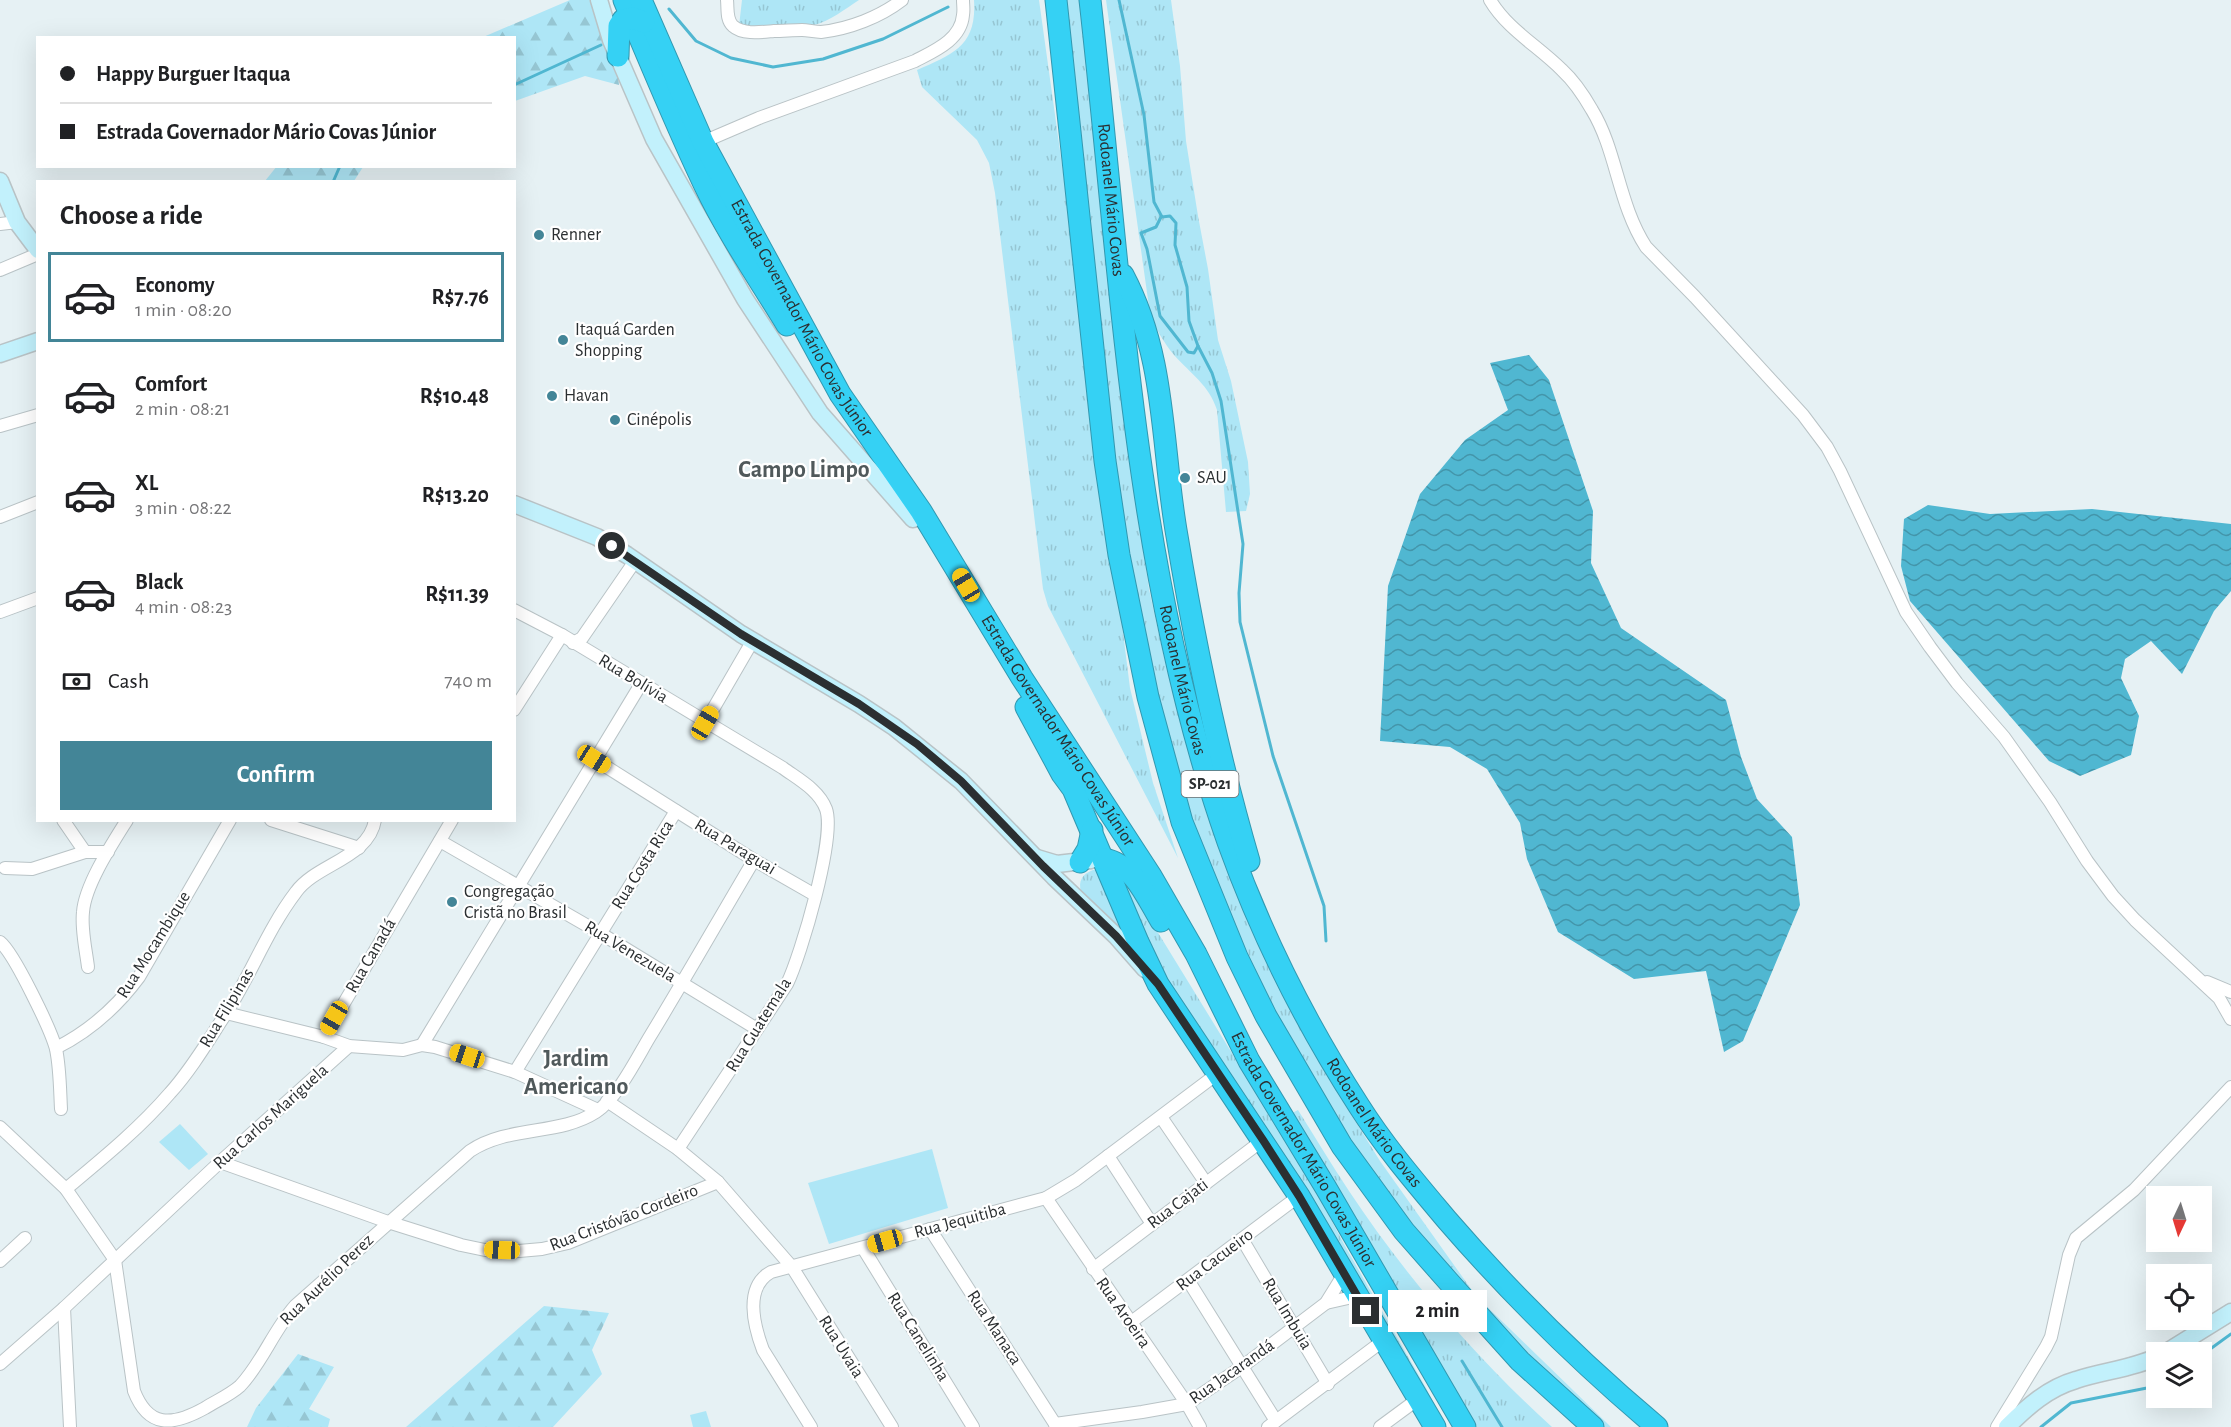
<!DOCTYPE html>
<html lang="en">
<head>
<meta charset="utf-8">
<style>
	:root { --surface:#fff; --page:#f6f6f6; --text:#202124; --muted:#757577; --line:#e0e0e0; --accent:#438597 }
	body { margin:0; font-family:"Alegreya Sans",sans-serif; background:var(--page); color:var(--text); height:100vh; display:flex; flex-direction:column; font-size:22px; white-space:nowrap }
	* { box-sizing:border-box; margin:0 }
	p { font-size:20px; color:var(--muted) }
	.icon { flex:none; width:33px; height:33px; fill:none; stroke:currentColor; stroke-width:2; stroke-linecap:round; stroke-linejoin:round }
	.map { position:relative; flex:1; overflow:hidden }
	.details { position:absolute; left:36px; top:180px; width:480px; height:642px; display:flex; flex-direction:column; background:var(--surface); border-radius:0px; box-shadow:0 6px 24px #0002 }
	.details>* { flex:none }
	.guide { position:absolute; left:36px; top:36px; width:480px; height:132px; border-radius:0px; box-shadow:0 6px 24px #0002; display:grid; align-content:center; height:132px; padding:0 24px; background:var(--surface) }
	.needle { width:39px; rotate:184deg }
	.fabs { position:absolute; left:2146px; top:1186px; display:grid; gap:12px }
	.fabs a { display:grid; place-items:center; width:66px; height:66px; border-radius:0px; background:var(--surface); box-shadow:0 6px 24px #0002; font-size:30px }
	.end { position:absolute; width:27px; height:27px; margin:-14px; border:8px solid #2b2f31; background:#fff; box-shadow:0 0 0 3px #fff }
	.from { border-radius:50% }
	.bubble { position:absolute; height:42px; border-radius:0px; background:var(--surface); box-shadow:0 6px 24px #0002; font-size:20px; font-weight:600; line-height:42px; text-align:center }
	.car { position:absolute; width:18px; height:36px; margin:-18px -9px; border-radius:8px; box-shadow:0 0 4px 2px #0007; background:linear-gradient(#f5c518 24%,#345 0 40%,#f5c518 0 76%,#345 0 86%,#f5c518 0) }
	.guide b { display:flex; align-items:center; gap:21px; height:57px; font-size:22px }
	.guide b+b { border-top:2px solid var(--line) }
	.guide i { width:15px; height:15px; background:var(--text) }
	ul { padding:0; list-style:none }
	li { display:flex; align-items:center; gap:18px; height:90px; margin:0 12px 9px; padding:0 12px; border:3px solid transparent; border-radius:0px }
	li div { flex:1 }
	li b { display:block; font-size:22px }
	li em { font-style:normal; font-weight:600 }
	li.current { border-color:var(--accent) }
	li>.icon { width:54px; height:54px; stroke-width:1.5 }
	h2 { padding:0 24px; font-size:27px; line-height:72px }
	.pay { display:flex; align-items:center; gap:15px; height:66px; padding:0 24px; font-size:22px }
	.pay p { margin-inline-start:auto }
	.cta { display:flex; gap:12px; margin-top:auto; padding:12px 24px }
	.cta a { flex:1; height:69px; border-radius:0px; background:var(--accent); color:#fff; font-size:24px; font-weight:600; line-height:69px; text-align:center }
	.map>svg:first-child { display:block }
</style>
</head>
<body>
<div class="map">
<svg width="2231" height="1427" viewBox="0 0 2231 1427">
	<defs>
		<pattern id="grass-tufts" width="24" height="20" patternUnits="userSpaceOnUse" patternTransform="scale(1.5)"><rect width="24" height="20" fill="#aee6f6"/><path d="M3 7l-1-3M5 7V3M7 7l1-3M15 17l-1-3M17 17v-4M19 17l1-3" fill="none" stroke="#96c6d3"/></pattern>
		<pattern id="forest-firs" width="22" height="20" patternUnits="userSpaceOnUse" patternTransform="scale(1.5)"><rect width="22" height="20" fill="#aee6f6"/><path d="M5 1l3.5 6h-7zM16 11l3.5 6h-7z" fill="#96c6d3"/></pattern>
		<pattern id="water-waves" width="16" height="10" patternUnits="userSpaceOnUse" patternTransform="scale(1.5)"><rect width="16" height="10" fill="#50b7d1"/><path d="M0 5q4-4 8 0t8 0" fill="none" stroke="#4395aa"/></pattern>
	</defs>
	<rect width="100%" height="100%" fill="#e6f1f4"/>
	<g fill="url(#grass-tufts)">
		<path d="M742,0H859C845,9 830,21 814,25C792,30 760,32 739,26Z"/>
		<path d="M974,0H1039L1084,323L1130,688L1153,783L1178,858L1048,606L1043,589L995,193L989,163L977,140L922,87L917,70C953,54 977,46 974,0Z"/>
		<path d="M1060,0H1081L1128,442L1149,589L1164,657L1212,821L1289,1000L1344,1103L1380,1161L1476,1296L1611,1427H1586L1409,1233L1303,1068L1236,930L1214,879L1180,785L1158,700L1115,483Z"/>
		<path d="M1106,0H1171L1180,66L1186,141L1198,216L1208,269L1218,340L1231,381L1248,462L1250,494L1246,511L1226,512L1217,410C1209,385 1191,374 1174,355C1164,343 1156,329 1150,314Z"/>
		<path d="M1093,870H1100L1133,946L1081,892C1078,881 1082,874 1093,870Z"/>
		<path d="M1117,876L1130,887L1254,1089L1293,1148L1345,1246L1426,1388L1446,1427H1441L1155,968Z"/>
		<path d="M1298,1110C1315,1137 1331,1164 1349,1191C1406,1277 1476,1358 1552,1427H1477L1292,1113Z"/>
	</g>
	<g fill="url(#forest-firs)">
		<path d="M570,0H593L605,48L618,75L619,85L585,76L515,101L514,38H481Z"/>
		<path d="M277,166H363V167L354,181H265Z"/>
		<path d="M544,1306L609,1313L592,1350L602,1374L553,1427H406Z"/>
		<path d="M298,1354L334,1367L309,1409L330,1419L328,1427H247L256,1408Z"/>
	</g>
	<g fill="#aee6f6">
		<path d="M180,1124L208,1154L189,1170L159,1142Z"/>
		<path d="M932,1149L948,1208L829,1244L808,1183Z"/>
		<path d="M706,1411L711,1427H693L690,1415Z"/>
	</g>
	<g fill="url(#water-waves)">
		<path d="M1529,355L1549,380L1593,511L1591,563L1621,628L1726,700L1741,757L1757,799L1792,837L1800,905L1743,1041L1724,1052L1706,971L1634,979L1558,932L1527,859L1520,823L1487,769L1450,747L1380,741L1388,586L1420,494L1465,440L1508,410L1490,363Z"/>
		<path d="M1928,505L1990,514L2092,509L2231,524V591L2214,611L2182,674L2151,641L2125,659L2121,678L2139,716L2131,755L2080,776L2049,761L1910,601L1901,566L1904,519Z"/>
	</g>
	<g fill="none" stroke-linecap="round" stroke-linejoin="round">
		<g stroke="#50b7d1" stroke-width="3">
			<path d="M1119,0L1144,115L1154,202L1162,217L1170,216L1176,223L1175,245L1187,287L1189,321L1198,346L1212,373L1221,401L1243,544L1239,593L1240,622L1273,756L1324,906L1326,941"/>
			<path d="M669,9L696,41L731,58L773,67L823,59L883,39L948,7"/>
			<path d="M514,85L601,45"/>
			<path d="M333,182L340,166"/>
			<path d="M1161,217L1156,227L1141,233L1147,249L1160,316L1188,352L1194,353L1198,346"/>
			<path d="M2202,1355L2231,1334"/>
			<path d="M1462,1361L1502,1427"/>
			<path d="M2041,1427L2071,1403L2157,1386"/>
		</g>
		<g stroke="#b9c3c6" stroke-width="14">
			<g id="street">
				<path d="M727,0C728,9 726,20 733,26C743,35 762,32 774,31C783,31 793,30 802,30C808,30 814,32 821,32C849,29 880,17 902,0"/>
				<path d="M1490,0C1507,29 1538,46 1562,70C1574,81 1584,96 1592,110C1617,151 1618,204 1646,247L1695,297L1803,415L1827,447L1840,471L1906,612L1930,647L1957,683L2004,737L2050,802L2087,861L2113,896L2135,920L2219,998L2231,1019"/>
				<path d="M703,142L759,118L915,61C934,51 961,40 963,15C964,10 963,5 963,0"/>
				<path d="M0,224L17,222"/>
				<path d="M0,270L38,254"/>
				<path d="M0,426L38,415"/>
				<path d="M0,517L38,502"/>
				<path d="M514,610L562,635L783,768C798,779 819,790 826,809C836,837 801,955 787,984L678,1149"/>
				<path d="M0,612L38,598"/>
				<path d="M573,643L582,638L635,561"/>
				<path d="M514,710L562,635"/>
				<path d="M705,723L752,642"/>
				<path d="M594,759L754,860L815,895"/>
				<path d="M63,820L85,852"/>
				<path d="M271,820L359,848"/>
				<path d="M440,841L600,933L757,1029"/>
				<path d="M5,868L32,869L85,852H108"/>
				<path d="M0,942C14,953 51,1030 56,1049C60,1068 60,1090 61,1109"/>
				<path d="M88,967C86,950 81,930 83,912C85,885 112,844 127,820"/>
				<path d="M2207,982L2231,992"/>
				<path d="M226,1013L324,1037L349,1046L403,1050L422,1045L435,1047L515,1072L598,1110"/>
				<path d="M324,1037L452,820"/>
				<path d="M422,1045L641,684"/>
				<path d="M56,1048C90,1031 116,1008 139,977L230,820"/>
				<path d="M515,1072L676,811"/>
				<path d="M607,1101L678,1149L718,1182L792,1267L892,1427"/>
				<path d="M1161,1117L1206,1183"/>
				<path d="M0,1127L66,1189L115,1260L134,1391C148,1427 171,1427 205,1408C216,1401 230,1395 240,1386C262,1363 273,1331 295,1306L470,1151C509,1125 559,1136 596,1112C617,1098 636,1060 649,1038C685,979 719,919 754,860"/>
				<path d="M1108,1156L1152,1224"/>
				<path d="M220,1162L388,1222L461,1245L485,1250L519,1251L542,1249L568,1243L718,1182"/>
				<path d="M66,1189C102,1159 139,1129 170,1093C191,1070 208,1041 225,1015C251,975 267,930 296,892C316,864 369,858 375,820"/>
				<path d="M1046,1198L1187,1404L1200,1427"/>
				<path d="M930,1229L1057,1427"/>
				<path d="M1242,1239L1328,1384"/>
				<path d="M863,1248L973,1427"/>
				<path d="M0,1261L25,1238"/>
				<path d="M1093,1269L1263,1140"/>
				<path d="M1188,1280L1276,1421"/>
				<path d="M1326,1303L1357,1296"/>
				<path d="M64,1308L70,1427"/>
				<path d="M1130,1323L1299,1196"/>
				<path d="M0,1364L64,1308L220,1162L349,1046"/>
				<path d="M1055,1424L1142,1412L1187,1404L1243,1366L1326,1303L1344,1274"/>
				<path d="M811,1427L763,1350C754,1326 744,1287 771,1272L1046,1198L1076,1180L1217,1074"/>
				<path d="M1268,1427L1384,1340"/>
				<path d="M1380,1427L1418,1399"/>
				<path d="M1997,1427L2046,1347L2051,1337L2069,1255L2076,1238L2134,1190L2231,1087"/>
			</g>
		</g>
		<g stroke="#b9c3c6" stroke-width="19">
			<g id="secondary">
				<path d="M599,0L611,40L654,139L745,299L820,413L913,519"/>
				<path d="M0,181L17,222L38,250"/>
				<path d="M0,354L38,341"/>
				<path d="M514,504L597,537L627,555L741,634L859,704L894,727L961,781L1054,877L1116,936L1145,969"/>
				<path d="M1037,858L1057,864L1091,860"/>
				<path d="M2165,1353L2231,1312"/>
				<path d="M2007,1427C2027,1407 2048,1388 2076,1380C2103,1371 2131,1369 2157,1357"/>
			</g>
		</g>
		<g stroke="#3298b0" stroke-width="23">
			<g id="highway">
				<path d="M624,0C650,62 676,125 705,186C728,234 759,279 787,325"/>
				<path id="s1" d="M641,0L703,142L840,394L921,511L1022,678L1151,876L1196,954L1249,1061L1326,1188L1465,1427"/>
				<path d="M1056,0L1105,461L1119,555L1148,697L1182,822L1237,957L1266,1016L1342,1146L1404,1231L1448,1281L1520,1361L1593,1427"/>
				<path id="s2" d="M1090,0C1122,282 1133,572 1228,842C1261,934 1306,1024 1359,1106C1385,1147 1416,1183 1447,1220C1511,1294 1582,1364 1657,1427"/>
				<path d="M618,56L619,26L623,20L632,18L644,22"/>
				<path d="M1123,275C1167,358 1161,446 1177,536C1195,645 1218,755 1249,861"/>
				<path d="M1026,707L1062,774L1073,789L1138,942L1158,984L1299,1196L1435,1427"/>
				<path d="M1104,859C1134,864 1147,898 1161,921"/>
				<path d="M1080,862L1088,849L1092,830"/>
			</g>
		</g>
		<use href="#street" stroke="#fff" stroke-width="12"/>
		<use href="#secondary" stroke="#c2f1fc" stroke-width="16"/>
		<use href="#highway" stroke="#35d1f4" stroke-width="21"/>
	</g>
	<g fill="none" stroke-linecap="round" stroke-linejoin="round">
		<path stroke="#2b2f31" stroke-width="8" d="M612,546L741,634L859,704L917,744L961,781L1043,866L1116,936L1158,984L1263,1140L1299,1196L1366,1311"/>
	</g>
	<g fill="#438597" stroke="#fff" stroke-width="2">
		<circle cx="539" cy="235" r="6"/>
		<circle cx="563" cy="340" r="6"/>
		<circle cx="552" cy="396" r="6"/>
		<circle cx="615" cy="420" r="6"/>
		<circle cx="1185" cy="478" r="6"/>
		<circle cx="452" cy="902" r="6"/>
	</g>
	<g text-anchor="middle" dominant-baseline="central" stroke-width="4.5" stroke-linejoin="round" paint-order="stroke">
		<rect fill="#fff" stroke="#6b6d6f" stroke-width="1.5" x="1181.5" y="771" width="57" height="26" rx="4.5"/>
		<g font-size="16" font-weight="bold" fill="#2b2f31">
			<text x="1210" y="784">SP-021</text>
		</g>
		<g font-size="18" fill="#2b2f31" stroke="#fff">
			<text stroke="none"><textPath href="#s2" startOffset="201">Rodoanel Mário Covas</textPath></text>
			<text stroke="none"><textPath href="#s1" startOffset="357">Estrada Governador Mário Covas Júnior</textPath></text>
			<text transform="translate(633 679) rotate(31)">Rua Bolívia</text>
			<text stroke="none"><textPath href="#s2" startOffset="687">Rodoanel Mário Covas</textPath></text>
			<text stroke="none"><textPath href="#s1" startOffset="843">Estrada Governador Mário Covas Júnior</textPath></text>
			<text transform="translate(735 847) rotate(31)">Rua Paraguai</text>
			<text transform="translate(643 865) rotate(-58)">Rua Costa Rica</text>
			<text transform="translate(154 945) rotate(-58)">Rua Mocambique</text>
			<text transform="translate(630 952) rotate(31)">Rua Venezuela</text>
			<text transform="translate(371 956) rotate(-60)">Rua Canadá</text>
			<text transform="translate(227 1008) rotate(-59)">Rua Filipinas</text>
			<text transform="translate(759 1025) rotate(-58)">Rua Guatemala</text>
			<text transform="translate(271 1117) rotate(-42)">Rua Carlos Mariguela</text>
			<text stroke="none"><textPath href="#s2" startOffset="1173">Rodoanel Mário Covas</textPath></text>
			<text stroke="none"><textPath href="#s1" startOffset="1329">Estrada Governador Mário Covas Júnior</textPath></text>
			<text transform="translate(1178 1204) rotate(-37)">Rua Cajati</text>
			<text transform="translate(624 1218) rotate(-21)">Rua Cristóvão Cordeiro</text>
			<text transform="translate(960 1221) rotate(-15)">Rua Jequitiba</text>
			<text transform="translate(1215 1260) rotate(-37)">Rua Cacueiro</text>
			<text transform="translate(327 1280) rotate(-44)">Rua Aurélio Perez</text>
			<text transform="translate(1123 1313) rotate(55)">Rua Aroeira</text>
			<text transform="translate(1287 1314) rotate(59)">Rua Imbuia</text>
			<text transform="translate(994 1328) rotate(57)">Rua Manaca</text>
			<text transform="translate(918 1337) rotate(58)">Rua Canelinha</text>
			<text transform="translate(841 1347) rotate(58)">Rua Uvaia</text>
			<text transform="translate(1232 1372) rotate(-35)">Rua Jacarandá</text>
		</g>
		<g font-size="18" fill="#2b2f31" stroke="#fff" text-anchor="start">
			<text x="551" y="235">Renner</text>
			<text x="575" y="330">Itaquá Garden<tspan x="575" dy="21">Shopping</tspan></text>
			<text x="564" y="396">Havan</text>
			<text x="627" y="420">Cinépolis</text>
			<text x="1197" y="478">SAU</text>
			<text x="464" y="892">Congregação<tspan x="464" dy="21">Cristã no Brasil</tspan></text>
		</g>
		<g font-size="24" font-weight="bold" fill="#50595b" stroke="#fff">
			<text x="804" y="470">Campo Limpo</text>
			<text x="576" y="1059">Jardim<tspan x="576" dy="28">Americano</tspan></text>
		</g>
	</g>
</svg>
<div class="fabs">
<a><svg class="needle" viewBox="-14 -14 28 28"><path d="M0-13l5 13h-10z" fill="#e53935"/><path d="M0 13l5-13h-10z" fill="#757577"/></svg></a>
<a><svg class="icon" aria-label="locate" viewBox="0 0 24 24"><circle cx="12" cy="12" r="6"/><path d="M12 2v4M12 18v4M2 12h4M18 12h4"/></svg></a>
<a><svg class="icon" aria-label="layers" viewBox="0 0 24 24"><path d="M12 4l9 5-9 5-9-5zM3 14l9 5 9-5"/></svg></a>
</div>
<i class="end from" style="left:612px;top:546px"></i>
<i class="end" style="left:1366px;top:1311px"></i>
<div class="bubble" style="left:1388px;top:1290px;width:99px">2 min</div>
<i class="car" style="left:966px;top:585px;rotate:329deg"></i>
<i class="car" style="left:705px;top:723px;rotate:30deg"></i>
<i class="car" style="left:594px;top:759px;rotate:122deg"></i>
<i class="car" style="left:334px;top:1018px;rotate:210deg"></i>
<i class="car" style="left:467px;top:1056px;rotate:288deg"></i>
<i class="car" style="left:885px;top:1241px;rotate:254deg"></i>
<i class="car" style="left:502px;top:1250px;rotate:272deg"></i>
<div class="guide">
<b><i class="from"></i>Happy Burguer Itaqua</b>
<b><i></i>Estrada Governador Mário Covas Júnior</b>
</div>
<section class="details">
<h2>Choose a ride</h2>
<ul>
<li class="current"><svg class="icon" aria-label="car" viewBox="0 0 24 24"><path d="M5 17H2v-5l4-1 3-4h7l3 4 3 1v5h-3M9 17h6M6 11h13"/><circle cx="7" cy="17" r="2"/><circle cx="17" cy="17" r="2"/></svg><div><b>Economy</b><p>1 min · 08:20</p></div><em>R$7.76</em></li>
<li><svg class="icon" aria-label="car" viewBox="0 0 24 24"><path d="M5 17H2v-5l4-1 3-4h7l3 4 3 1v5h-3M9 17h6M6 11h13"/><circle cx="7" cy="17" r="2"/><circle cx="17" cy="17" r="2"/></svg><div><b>Comfort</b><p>2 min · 08:21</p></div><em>R$10.48</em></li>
<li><svg class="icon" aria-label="car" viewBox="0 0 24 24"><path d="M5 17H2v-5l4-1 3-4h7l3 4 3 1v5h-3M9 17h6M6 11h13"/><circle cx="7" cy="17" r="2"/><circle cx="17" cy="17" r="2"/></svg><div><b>XL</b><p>3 min · 08:22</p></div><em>R$13.20</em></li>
<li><svg class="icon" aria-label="car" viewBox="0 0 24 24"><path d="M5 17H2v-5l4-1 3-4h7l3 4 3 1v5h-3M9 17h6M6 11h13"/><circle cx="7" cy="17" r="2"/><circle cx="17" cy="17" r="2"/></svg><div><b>Black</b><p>4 min · 08:23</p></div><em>R$11.39</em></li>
</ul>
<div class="pay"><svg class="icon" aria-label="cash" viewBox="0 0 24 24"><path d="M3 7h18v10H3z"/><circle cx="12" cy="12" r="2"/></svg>Cash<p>740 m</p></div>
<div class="cta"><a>Confirm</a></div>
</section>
</div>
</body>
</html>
